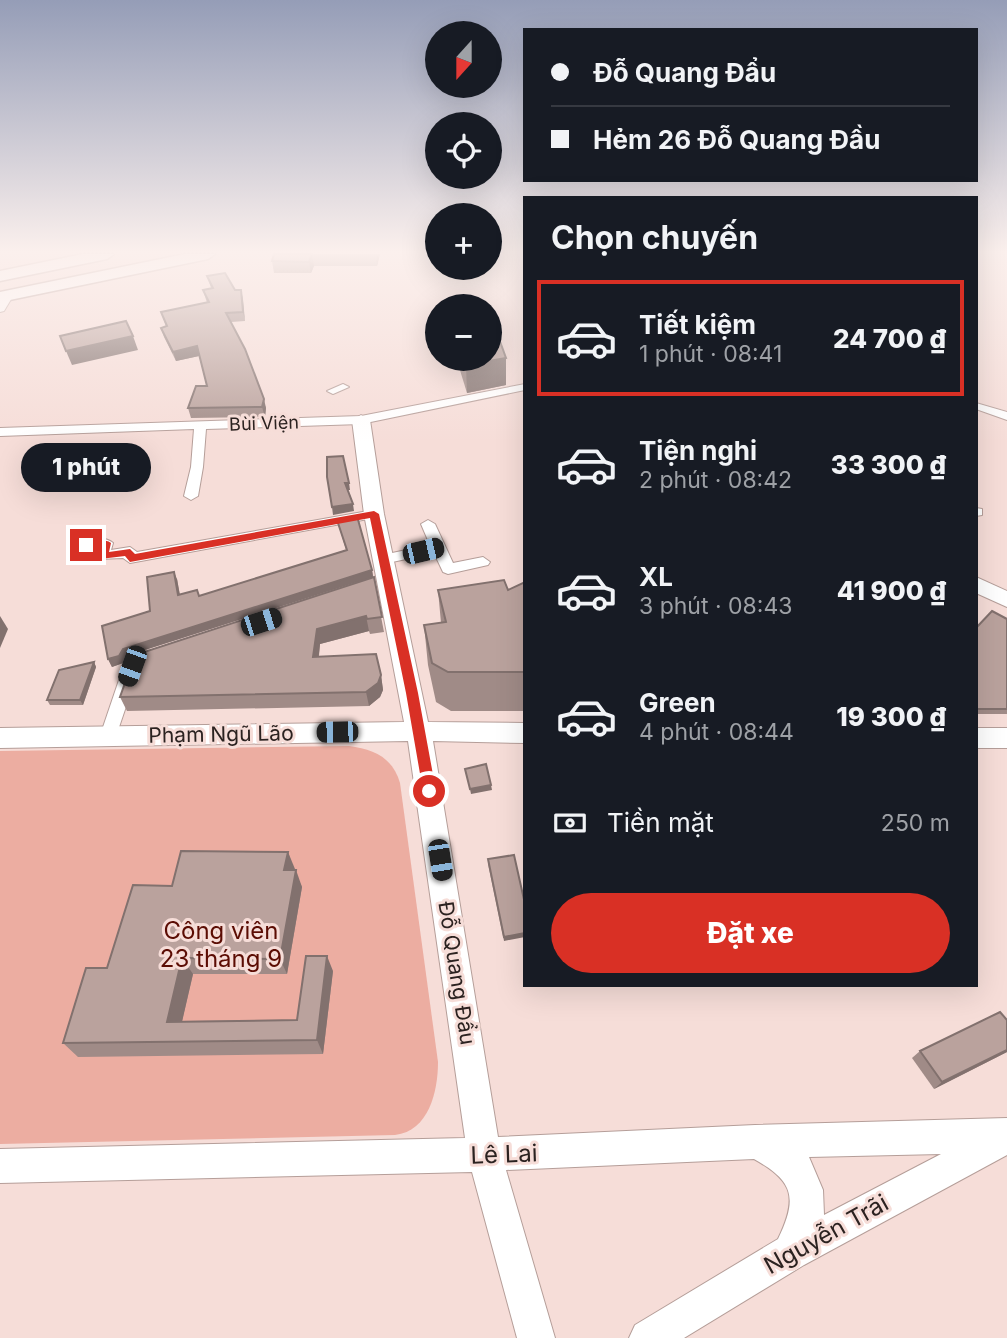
<!DOCTYPE html>
<html lang="vi">
<head>
<meta charset="utf-8">
<style>
	:root { --surface:#171b24; --page:#242831; --text:#f1f3f6; --muted:#9ea1a6; --line:#363941; --accent:#d93025 }
	body { margin:0; font-family:Inter,sans-serif; background:var(--page); color:var(--text); height:100vh; display:flex; flex-direction:column; font-size:26px; white-space:nowrap }
	* { box-sizing:border-box; margin:0 }
	p { font-size:23px; color:var(--muted) }
	.icon { flex:none; width:38px; height:38px; fill:none; stroke:currentColor; stroke-width:2; stroke-linecap:round; stroke-linejoin:round }
	.map { position:relative; flex:1; overflow:hidden }
	.panel { position:absolute; left:523px; top:196px; width:455px; height:791px; display:flex; flex-direction:column; background:var(--surface); border-radius:0px; box-shadow:0 7px 28px #0002 }
	.panel>* { flex:none }
	.hud { position:absolute; left:523px; top:28px; width:455px; height:154px; border-radius:0px; box-shadow:0 7px 28px #0002; display:grid; align-content:center; height:154px; padding:0 28px; background:var(--surface) }
	.needle { width:46px; rotate:201deg }
	.controls { position:absolute; left:425px; top:21px; display:grid; gap:14px }
	.controls a { display:grid; place-items:center; width:77px; height:77px; border-radius:50%; background:var(--surface); box-shadow:0 7px 28px #0002; font-size:35px }
	.end { position:absolute; width:32px; height:32px; margin:-16px; border:9px solid #d93025; background:#fff; box-shadow:0 0 0 4px #fff }
	.from { border-radius:50% }
	.bubble { position:absolute; height:49px; border-radius:24px; background:var(--surface); box-shadow:0 7px 28px #0002; font-size:23px; font-weight:800; line-height:49px; text-align:center }
	.car { position:absolute; width:21px; height:42px; margin:-21px -10px; border-radius:9px; box-shadow:0 0 5px 2px #0007; background:linear-gradient(#222 24%,#8ab4d8 0 40%,#222 0 76%,#8ab4d8 0 86%,#222 0) }
	.hud b { display:flex; align-items:center; gap:24px; height:66px; font-size:26px }
	.hud b+b { border-top:2px solid var(--line) }
	.hud i { width:18px; height:18px; background:var(--text) }
	ul { padding:0; list-style:none }
	li { display:flex; align-items:center; gap:21px; height:116px; margin:0 14px 10px; padding:0 14px; border:4px solid transparent; border-radius:0px }
	li div { flex:1 }
	li b { display:block; font-size:26px }
	li em { font-style:normal; font-weight:800 }
	li.on { border-color:var(--accent) }
	li>.icon { width:63px; height:63px; stroke-width:1.5 }
	h2 { padding:0 28px; font-size:32px; line-height:84px }
	.pay { display:flex; align-items:center; gap:18px; height:77px; padding:0 28px; font-size:26px }
	.pay p { margin-inline-start:auto }
	.primary-button { display:flex; gap:14px; margin-top:auto; padding:14px 28px }
	.primary-button a { flex:1; height:80px; border-radius:42px; background:var(--accent); color:#fff; font-size:28px; font-weight:800; line-height:80px; text-align:center }
	.map>svg:first-child { display:block }
</style>
</head>
<body>
<div class="map">
<svg width="1007" height="1338" viewBox="0 0 1007 1338">
	<rect width="100%" height="100%" fill="#f6ddd8"/>
	<path fill="#ecada1" d="M349,746C374,749 393,758 400,783L438,1062C438,1091 429,1131 395,1135L0,1144V751Z"/>
	<g fill="none" stroke-linecap="round" stroke-linejoin="round">
		<g stroke="#b59e99" stroke-width="2">
			<g id="street">
				<path d="M5,294L13,296L4,311L0,312V301Z"/>
				<path d="M343,384L349,387L333,394L327,391Z"/>
				<path d="M525,384V390L361,424L206,429L203,467L198,496L191,500L184,496L191,467L194,429L0,436V428L361,416Z"/>
				<path d="M976,403L1007,412V420L976,409Z"/>
				<path d="M976,508L982,509V515L976,516Z"/>
				<path d="M374,510L381,514L379,517L130,563L123,558L98,559L96,556L98,548L86,550L79,545C86,538 106,536 113,543L111,550L130,547L137,552Z"/>
				<path d="M428,520L435,524L453,563L483,557L490,562L488,565L448,574L443,572L434,553L383,564L378,562L376,559L378,556L430,545L421,524Z"/>
				<path d="M127,674L133,676L135,680L116,736L114,741L108,743L102,741L100,736L119,680L121,676Z"/>
			</g>
		</g>
		<g stroke="#b59e99" stroke-width="2">
			<g id="secondary">
				<path d="M361,415L370,420L384,514L428,722L525,723V743L433,741L498,1137L755,1125L1007,1118V1155L804,1265L684,1338H629L635,1325L778,1239C798,1198 794,1181 754,1159L506,1170L555,1338H517L472,1172L0,1183V1149L465,1138L408,741L0,748V728L404,722L364,514L352,420ZM941,1154L824,1215L823,1190L809,1157Z"/>
				<path d="M976,577L1007,591V607L976,593Z"/>
				<rect x="976" y="728" width="31" height="20"/>
			</g>
		</g>
		<g stroke="#b59e99" stroke-width="3">
			<g id="primary">
				<path d="M83,254H114L107,259L0,281V271Z"/>
				<path d="M185,254H215L208,259L0,302V292Z"/>
			</g>
		</g>
		<use href="#street" fill="#fff" fill-rule="evenodd"/>
		<use href="#secondary" fill="#fff" fill-rule="evenodd"/>
		<use href="#primary" fill="#fff" fill-rule="evenodd"/>
	</g>
	<g fill="#a08b87">
		<path d="M274,254H380L377,266H314L311,273H274L272,261Z"/>
		<path d="M207,276L235,290H241L245,321L231,322L266,408L265,417L191,418L188,408L207,386L199,356L176,361L164,337L161,328L166,326L161,312L207,303L203,290L211,288Z"/>
		<path d="M458,359H490L506,385L467,393L459,367Z"/>
		<path d="M337,520L372,570L384,632L370,634L369,631L320,644L319,656L381,675L383,690L380,697L369,706L127,711L120,697L356,582L126,656L123,663L112,667L108,659L177,579L180,595L199,596L346,550Z"/>
		<path d="M525,582V711H451L436,702L428,665L424,625L441,623L438,590H508Z"/>
		<path d="M1007,619V714H976V628Z"/>
		<path d="M94,662L96,667L83,705H50L47,700Z"/>
		<path d="M288,852L294,870L302,887L287,974H193L182,1021L297,1020L333,971L323,1054L78,1057L63,1043L107,968Z"/>
		<path d="M488,859L525,904L504,941L488,864Z"/>
		<path d="M1007,1020V1052L934,1089L912,1058L920,1051Z"/>
	</g>
	<g fill="#82716e">
		<path d="M312,254L314,266L311,273L309,262Z"/>
		<path d="M376,254H380L377,266Z"/>
		<path d="M241,290L243,299L245,321L243,312Z"/>
		<path d="M133,336L138,350L72,365L66,351Z"/>
		<path d="M197,346L199,356L176,361L173,352Z"/>
		<path d="M506,358V385L467,393L466,365Z"/>
		<path d="M264,399L266,408L265,417L262,407Z"/>
		<path d="M345,483H349L350,490H347Z"/>
		<path d="M353,504L354,511L333,515L332,507Z"/>
		<path d="M372,570L373,577L126,656L123,663L112,667L108,659L123,649Z"/>
		<path d="M174,572L177,579L181,602L178,595Z"/>
		<path d="M0,616L8,629L0,648Z"/>
		<path d="M366,616L369,631L320,644L317,671L313,657L317,629Z"/>
		<path d="M94,662L96,667L83,705L80,700Z"/>
		<path d="M381,675L383,690L380,697L369,706L366,692Z"/>
		<path d="M491,785L492,790L471,794L470,789Z"/>
		<path d="M288,852L295,869L291,887L284,870Z"/>
		<path d="M296,870L302,887L287,974L280,959Z"/>
		<path d="M525,933V937L504,941V937Z"/>
		<path d="M327,956L333,971L323,1054L317,1040Z"/>
		<path d="M182,958L193,974L179,1035L167,1022Z"/>
		<path d="M1007,1050V1052L934,1089L942,1082Z"/>
	</g>
	<g fill="#baa29d" stroke="#82716e" stroke-width="2">
		<path d="M274,254H312L309,262L272,261Z"/>
		<path d="M225,273L235,290H241L243,312L226,313L245,349L264,399L262,407L188,408L196,386H207L197,346L173,352L161,328L167,326L161,312L209,302L203,290L213,288L207,276Z"/>
		<path d="M126,321L133,336L66,351L60,336Z"/>
		<path d="M490,336H498L506,358L466,365L464,359H490Z"/>
		<path d="M343,456L349,483H345L353,504L332,507L327,477V457Z"/>
		<path d="M357,516L372,570L123,649L119,656L108,659L102,626L150,611L147,577L174,572L178,595L197,590L199,596L347,550L337,520Z"/>
		<path d="M374,577L382,617L367,619L366,616L317,629L313,657L376,654L381,675L378,683L366,692L120,697L135,655Z"/>
		<path d="M504,580L508,590L525,582V672H448L432,663L424,625L446,622L438,590Z"/>
		<path d="M992,611L1007,619V709H976V628Z"/>
		<path d="M94,662L80,700H47L59,670Z"/>
		<path d="M486,764L491,785L470,789L465,769Z"/>
		<path d="M181,851L288,852L284,870H296L280,959L182,958L167,1022L297,1020L306,956H327L317,1040L63,1043L86,968H107L133,885L172,886Z"/>
		<path d="M514,855L525,904V933L504,937L488,859Z"/>
		<path d="M1000,1012L1007,1020V1050L942,1082L920,1051Z"/>
	</g>
	<linearGradient id="sky" x2="0" y2="1"><stop stop-color="#959db7"/><stop offset="0.57" stop-color="#fbf0ed"/><stop offset="1" stop-color="#fbf0ed" stop-opacity="0"/></linearGradient>
	<rect width="1007" height="442" fill="url(#sky)"/>
	<path fill="#d93025" d="M374,511L379,514L418,693L436,791L429,796L423,791L406,693L370,518L130,562L125,556L100,559V547L86,548L81,545C87,540 104,538 111,543L109,552L130,549L135,554Z"/>
	<g text-anchor="middle" dominant-baseline="central" stroke-width="6" stroke-linejoin="round" paint-order="stroke">
		<g font-size="18" fill="#2b2220" stroke="#f6ddd8">
			<text transform="translate(264 423) rotate(-2)">Bùi Viện</text>
		</g>
		<g font-size="21" fill="#2b2220" stroke="#f6ddd8">
			<text transform="translate(221 734) rotate(-1)">Phạm Ngũ Lão</text>
			<text transform="translate(457 973) rotate(81)">Ðỗ Quang Ðẩu</text>
		</g>
		<g font-size="24" fill="#5b0c03" stroke="#f6ddd8">
			<text x="221" y="930">Công viên<tspan x="221" dy="28">23 tháng 9</tspan></text>
		</g>
		<g font-size="24" fill="#2b2220" stroke="#f6ddd8">
			<text transform="translate(504 1154) rotate(-2)">Lê Lai</text>
			<text transform="translate(826 1234) rotate(-29)">Nguyễn Trãi</text>
		</g>
	</g>
</svg>
<div class="controls">
<a><svg class="needle" viewBox="-14 -14 28 28"><path d="M0-13l5 13h-10z" fill="#e53935"/><path d="M0 13l5-13h-10z" fill="#9ea1a6"/></svg></a>
<a><svg class="icon" aria-label="locate" viewBox="0 0 24 24"><circle cx="12" cy="12" r="6"/><path d="M12 2v4M12 18v4M2 12h4M18 12h4"/></svg></a>
<a>+</a>
<a>−</a>
</div>
<i class="end from" style="left:429px;top:791px"></i>
<i class="end" style="left:86px;top:545px"></i>
<div class="bubble" style="left:21px;top:443px;width:130px">1 phút</div>
<i class="car" style="left:423px;top:551px;rotate:77deg"></i>
<i class="car" style="left:261px;top:622px;rotate:72deg"></i>
<i class="car" style="left:132px;top:666px;rotate:200deg"></i>
<i class="car" style="left:337px;top:732px;rotate:269deg"></i>
<i class="car" style="left:440px;top:860px;rotate:171deg"></i>
<div class="hud">
<b><i class="from"></i>Ðỗ Quang Ðẩu</b>
<b><i></i>Hẻm 26 Ðỗ Quang Ðầu</b>
</div>
<section class="panel">
<h2>Chọn chuyến</h2>
<ul>
<li class="on"><svg class="icon" aria-label="car" viewBox="0 0 24 24"><path d="M5 17H2v-5l4-1 3-4h7l3 4 3 1v5h-3M9 17h6M6 11h13"/><circle cx="7" cy="17" r="2"/><circle cx="17" cy="17" r="2"/></svg><div><b>Tiết kiệm</b><p>1 phút · 08:41</p></div><em>24 700 ₫</em></li>
<li><svg class="icon" aria-label="car" viewBox="0 0 24 24"><path d="M5 17H2v-5l4-1 3-4h7l3 4 3 1v5h-3M9 17h6M6 11h13"/><circle cx="7" cy="17" r="2"/><circle cx="17" cy="17" r="2"/></svg><div><b>Tiện nghi</b><p>2 phút · 08:42</p></div><em>33 300 ₫</em></li>
<li><svg class="icon" aria-label="car" viewBox="0 0 24 24"><path d="M5 17H2v-5l4-1 3-4h7l3 4 3 1v5h-3M9 17h6M6 11h13"/><circle cx="7" cy="17" r="2"/><circle cx="17" cy="17" r="2"/></svg><div><b>XL</b><p>3 phút · 08:43</p></div><em>41 900 ₫</em></li>
<li><svg class="icon" aria-label="car" viewBox="0 0 24 24"><path d="M5 17H2v-5l4-1 3-4h7l3 4 3 1v5h-3M9 17h6M6 11h13"/><circle cx="7" cy="17" r="2"/><circle cx="17" cy="17" r="2"/></svg><div><b>Green</b><p>4 phút · 08:44</p></div><em>19 300 ₫</em></li>
</ul>
<div class="pay"><svg class="icon" aria-label="cash" viewBox="0 0 24 24"><path d="M3 7h18v10H3z"/><circle cx="12" cy="12" r="2"/></svg>Tiền mặt<p>250 m</p></div>
<div class="primary-button"><a>Đặt xe</a></div>
</section>
</div>
</body>
</html>
